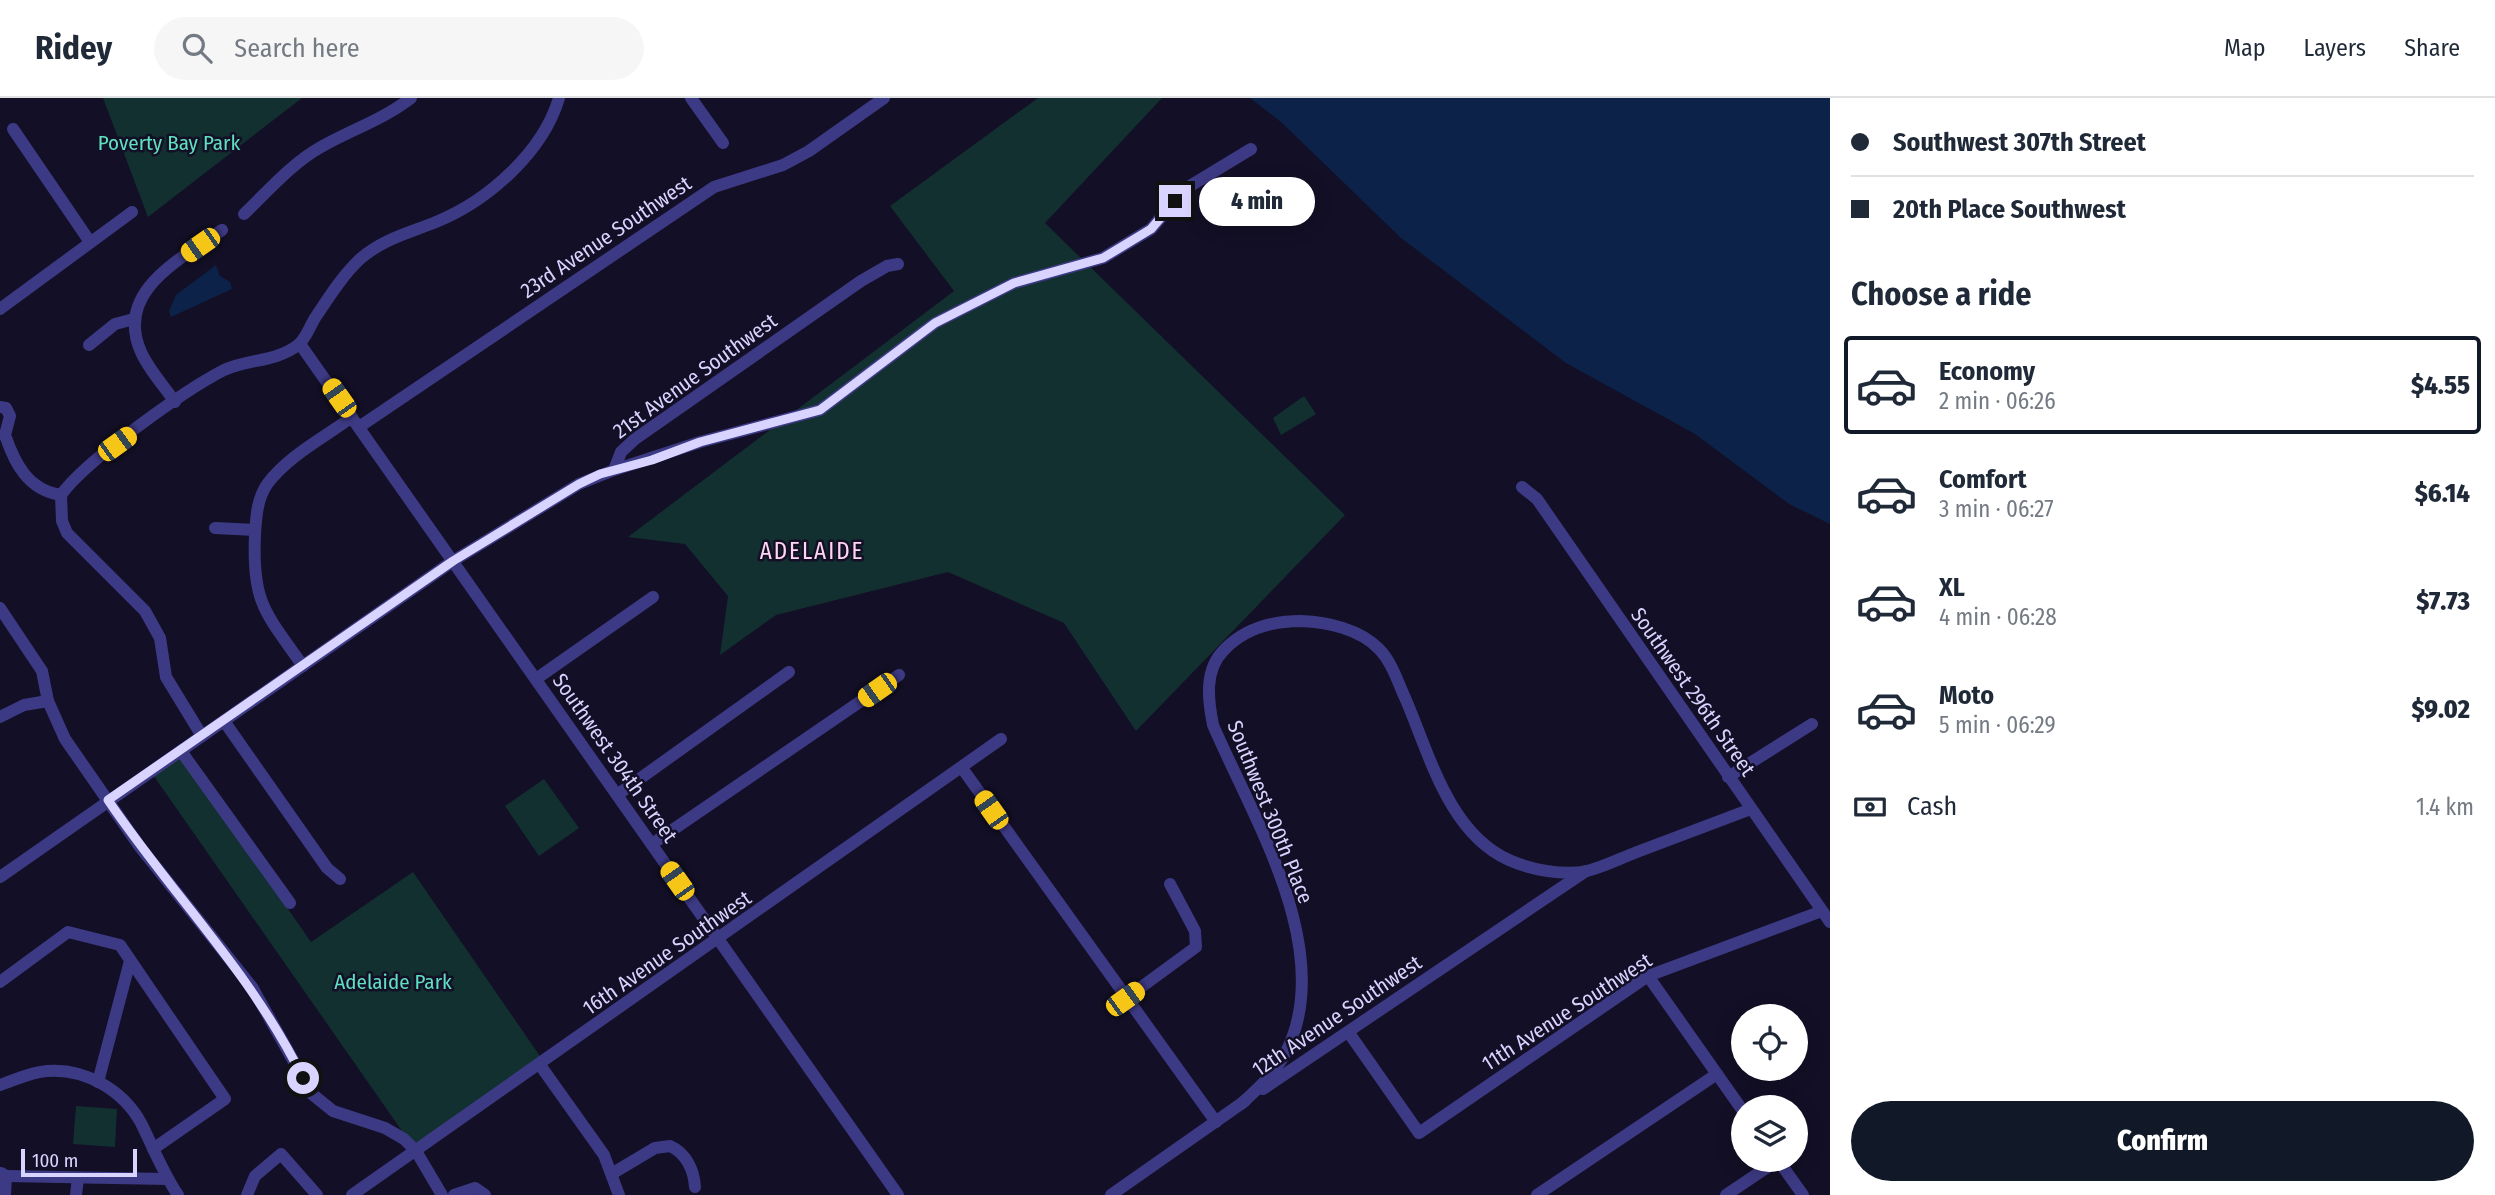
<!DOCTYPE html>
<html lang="en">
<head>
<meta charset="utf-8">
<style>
	:root { --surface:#fff; --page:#f6f6f7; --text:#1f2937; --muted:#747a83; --line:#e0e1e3; --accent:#111827 }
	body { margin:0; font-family:"Fira Sans Condensed",sans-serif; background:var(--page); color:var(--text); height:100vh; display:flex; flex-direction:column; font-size:26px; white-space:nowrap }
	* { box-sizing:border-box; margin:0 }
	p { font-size:23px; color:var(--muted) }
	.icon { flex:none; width:38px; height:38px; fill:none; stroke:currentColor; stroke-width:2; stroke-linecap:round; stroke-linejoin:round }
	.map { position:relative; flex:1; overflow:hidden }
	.details { display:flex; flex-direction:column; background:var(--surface); width:665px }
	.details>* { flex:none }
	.top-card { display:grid; align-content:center; height:154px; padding:0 21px; background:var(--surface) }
	.controls { position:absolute; left:1731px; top:906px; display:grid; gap:14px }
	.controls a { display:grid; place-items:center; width:77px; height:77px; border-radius:50%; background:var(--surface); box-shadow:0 4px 18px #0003; font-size:35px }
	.scale { position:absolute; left:21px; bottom:18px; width:116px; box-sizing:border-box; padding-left:7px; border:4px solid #d9d4ff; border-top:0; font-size:19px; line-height:24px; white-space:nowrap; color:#d9d4ff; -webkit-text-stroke:5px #130f26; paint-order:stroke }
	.end { position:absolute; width:32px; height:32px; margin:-16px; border:9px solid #d9d4ff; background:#111; box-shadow:0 0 0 4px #111 }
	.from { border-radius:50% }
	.bubble { position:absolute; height:49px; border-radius:24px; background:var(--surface); box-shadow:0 4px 18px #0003; font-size:23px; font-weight:800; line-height:49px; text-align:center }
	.car { position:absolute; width:21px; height:42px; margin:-21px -10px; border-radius:9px; box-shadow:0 0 5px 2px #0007; background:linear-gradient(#f5c518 24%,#345 0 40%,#f5c518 0 76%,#345 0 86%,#f5c518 0) }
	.top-card b { display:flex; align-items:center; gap:24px; height:66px; font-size:26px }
	.top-card b+b { border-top:2px solid var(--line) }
	.top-card i { width:18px; height:18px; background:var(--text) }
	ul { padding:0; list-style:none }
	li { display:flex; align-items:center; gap:21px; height:98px; margin:0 14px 10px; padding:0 7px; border:4px solid transparent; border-radius:7px }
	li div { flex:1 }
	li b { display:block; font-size:26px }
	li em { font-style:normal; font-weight:800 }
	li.current { border-color:var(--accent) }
	li>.icon { width:63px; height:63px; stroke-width:1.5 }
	h2 { padding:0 21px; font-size:32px; line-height:84px }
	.pay { display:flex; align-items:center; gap:18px; height:77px; padding:0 21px; font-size:26px }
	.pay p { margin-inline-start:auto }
	.primary-button { display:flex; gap:14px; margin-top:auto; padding:14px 21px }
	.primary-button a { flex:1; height:80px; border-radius:42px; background:var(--accent); color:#fff; font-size:28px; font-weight:800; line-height:80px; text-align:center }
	header { display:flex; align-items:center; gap:42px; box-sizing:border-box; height:98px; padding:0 35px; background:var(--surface); border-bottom:2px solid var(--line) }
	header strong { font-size:33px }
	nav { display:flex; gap:38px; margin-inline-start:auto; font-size:24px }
	.search { width:490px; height:63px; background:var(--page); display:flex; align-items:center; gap:18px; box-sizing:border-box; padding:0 24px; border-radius:38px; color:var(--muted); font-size:26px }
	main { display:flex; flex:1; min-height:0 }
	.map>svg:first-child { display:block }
</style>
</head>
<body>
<header>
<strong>Ridey</strong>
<div class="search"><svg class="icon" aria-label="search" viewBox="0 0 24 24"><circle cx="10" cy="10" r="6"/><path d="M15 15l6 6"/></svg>Search here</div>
<nav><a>Map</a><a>Layers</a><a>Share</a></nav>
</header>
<main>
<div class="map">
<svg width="1830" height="1097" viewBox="0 0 1830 1097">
	<rect width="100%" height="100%" fill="#130f26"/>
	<g fill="#12302f">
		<path d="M103,0H302L148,119Z"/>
		<path d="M1038,0H1162L1045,125L1345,417L1136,633L1064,525L948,474L776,517L720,557L728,498L685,446L628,439L954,193L890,108Z"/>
		<path d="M1304,298L1316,316L1281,337L1273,320Z"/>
		<path d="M179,654L311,844L413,774L544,964L416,1053L151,674Z"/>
		<path d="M544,681L579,730L539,758L505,708Z"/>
		<path d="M76,1008L117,1011L115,1049L73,1046Z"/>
	</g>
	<g fill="#0c2248">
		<path d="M1250,0H1830V426L1789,406L1695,336L1566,265L1401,140L1281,24Z"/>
		<path d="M216,167L220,178L230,184L232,191L171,219L169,213L176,197Z"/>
	</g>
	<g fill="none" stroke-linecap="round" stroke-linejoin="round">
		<g stroke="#3d3a85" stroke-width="12">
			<path d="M691,0L723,45"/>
			<path d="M13,31L90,144"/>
			<path d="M244,116C268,93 292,65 321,49C351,32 384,21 411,0"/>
			<path d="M0,211L132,114"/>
			<path d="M300,246L898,1097"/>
			<path d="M89,247L115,226L134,221"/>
			<path d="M175,304C164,288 149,272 141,254C114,193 181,161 222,132"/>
			<path d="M0,309L6,310L10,318L5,337C15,366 28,392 61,397L62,423L67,435L145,513L160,540L166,579L202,638"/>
			<path d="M359,329L714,89L783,67L809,53L884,0"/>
			<path d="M614,372L700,344L820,312L935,225L1014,185L1103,160L1151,131L1185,91L1251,51"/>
			<path d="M1522,389L1537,401L1830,824"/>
			<path d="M61,397C85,363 185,292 224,272C248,261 276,264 298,247C306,241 310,228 315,220C329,199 342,178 360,161C383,141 409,135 436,124C488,103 543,54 559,0"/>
			<path d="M215,430L255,432"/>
			<path d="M0,510L42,573L48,603L65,641L140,749L252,889L312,996L333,1013L385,1030L404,1041L416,1053L442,1097"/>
			<path d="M303,568C265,514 252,505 255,437C256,419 257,400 268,385C288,358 325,339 352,319"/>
			<path d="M536,581L653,499"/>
			<path d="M0,619L24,607L48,603"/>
			<path d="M224,623L327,770L340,781"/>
			<path d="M181,653L290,805"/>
			<path d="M962,670L1216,1024"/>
			<path d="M1728,679L1812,626"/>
			<path d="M617,697L789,574"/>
			<path d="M652,746L899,577"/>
			<path d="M0,779L453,463L579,386L614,372L621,354L635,341L861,183L887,168L898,166"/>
			<path d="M1648,878L1743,1013"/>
			<path d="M0,884L68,834L120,847L225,1001L153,1051"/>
			<path d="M1125,901L1196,849L1195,833L1170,786"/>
			<path d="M1349,935L1419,1035L1648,878L1822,813"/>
			<path d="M540,967L604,1057L619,1097"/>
			<path d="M98,984L130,863"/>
			<path d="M0,987C15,982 31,974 47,973C85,970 123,992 141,1025C153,1049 163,1075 178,1097"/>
			<path d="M1263,991L1586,773"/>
			<path d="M1241,1006C1259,990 1275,975 1286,954C1337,853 1253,720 1213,627C1208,602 1204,572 1224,552C1244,531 1272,523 1301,523C1327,524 1360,531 1379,551C1392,564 1398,585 1406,602C1430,658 1449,735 1509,762C1531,772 1564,778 1587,773C1604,769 1621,760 1637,754C1675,740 1713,725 1751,711"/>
			<path d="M1778,1062L1803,1097"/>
			<path d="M1,1075L6,1078L5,1097"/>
			<path d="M613,1075L655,1050L670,1048C686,1055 694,1072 695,1089"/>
			<path d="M6,1078L167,1081"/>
			<path d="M76,1097L78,1080"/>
			<path d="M247,1097L255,1078L281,1056L317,1097"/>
			<path d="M352,1097L1001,641"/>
			<path d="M454,1097L475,1090L485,1097"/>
			<path d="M1111,1097L1245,1003"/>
			<path d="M1537,1097L1717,976"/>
			<path d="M1726,1097L1778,1062"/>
		</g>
	</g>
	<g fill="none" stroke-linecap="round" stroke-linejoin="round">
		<path stroke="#d9d4ff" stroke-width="9" d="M303,980C251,874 173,798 108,702L453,463L579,386L600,376L652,362L700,344L820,312L935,225L1014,185L1103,160L1151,131L1175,103"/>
	</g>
	<g text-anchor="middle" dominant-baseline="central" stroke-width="5" stroke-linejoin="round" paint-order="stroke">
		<g font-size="21" fill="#5fe0c0" stroke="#130f26">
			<text x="169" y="45">Poverty Bay Park</text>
			<text x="393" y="884">Adelaide Park</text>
		</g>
		<g font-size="21" fill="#d9d4ff" stroke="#130f26">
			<text transform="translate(606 139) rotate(-34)">23rd Avenue Southwest</text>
			<text transform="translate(695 278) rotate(-36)">21st Avenue Southwest</text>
			<text transform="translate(1693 594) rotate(55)">Southwest 296th Street</text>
			<text transform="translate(615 660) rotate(55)">Southwest 304th Street</text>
			<text transform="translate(1270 714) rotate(68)">Southwest 300th Place</text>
			<text transform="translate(667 855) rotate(-35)">16th Avenue Southwest</text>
			<text transform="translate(1567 914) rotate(-33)">11th Avenue Southwest</text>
			<text transform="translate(1337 918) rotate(-34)">12th Avenue Southwest</text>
		</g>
		<g font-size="23" letter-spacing="2" fill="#ffd6f0" stroke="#130f26">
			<text x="812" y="453">ADELAIDE</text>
		</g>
	</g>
</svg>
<div class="controls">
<a><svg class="icon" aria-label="locate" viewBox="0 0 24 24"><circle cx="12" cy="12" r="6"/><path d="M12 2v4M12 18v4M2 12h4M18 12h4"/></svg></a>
<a><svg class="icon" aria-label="layers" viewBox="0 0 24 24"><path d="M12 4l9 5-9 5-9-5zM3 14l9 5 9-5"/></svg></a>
</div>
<div class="scale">100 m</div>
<i class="end from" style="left:303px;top:980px"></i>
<i class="end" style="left:1175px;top:103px"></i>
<div class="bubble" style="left:1199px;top:79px;width:116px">4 min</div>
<i class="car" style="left:200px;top:147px;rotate:235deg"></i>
<i class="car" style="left:339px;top:300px;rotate:325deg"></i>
<i class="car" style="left:117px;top:346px;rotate:54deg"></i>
<i class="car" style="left:877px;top:592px;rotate:235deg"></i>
<i class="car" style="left:991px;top:712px;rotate:325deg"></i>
<i class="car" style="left:677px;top:783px;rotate:325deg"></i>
<i class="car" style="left:1125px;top:901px;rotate:54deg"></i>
</div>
<section class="details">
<div class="top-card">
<b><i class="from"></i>Southwest 307th Street</b>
<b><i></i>20th Place Southwest</b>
</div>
<h2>Choose a ride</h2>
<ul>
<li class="current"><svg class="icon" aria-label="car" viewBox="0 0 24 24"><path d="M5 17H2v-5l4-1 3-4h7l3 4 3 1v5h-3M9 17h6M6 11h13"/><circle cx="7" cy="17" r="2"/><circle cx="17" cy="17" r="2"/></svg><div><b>Economy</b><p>2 min · 06:26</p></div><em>$4.55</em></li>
<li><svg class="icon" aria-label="car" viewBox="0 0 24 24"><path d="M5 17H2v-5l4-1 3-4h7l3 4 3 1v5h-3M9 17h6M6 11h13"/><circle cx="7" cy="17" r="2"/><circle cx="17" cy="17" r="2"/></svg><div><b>Comfort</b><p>3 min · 06:27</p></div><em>$6.14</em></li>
<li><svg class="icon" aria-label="car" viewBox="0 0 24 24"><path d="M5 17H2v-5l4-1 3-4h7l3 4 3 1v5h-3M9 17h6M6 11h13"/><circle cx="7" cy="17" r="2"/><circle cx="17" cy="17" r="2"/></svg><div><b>XL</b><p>4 min · 06:28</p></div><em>$7.73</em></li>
<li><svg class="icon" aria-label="car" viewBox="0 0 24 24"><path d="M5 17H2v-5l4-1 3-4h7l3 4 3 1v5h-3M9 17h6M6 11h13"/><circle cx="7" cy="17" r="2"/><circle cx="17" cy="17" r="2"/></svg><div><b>Moto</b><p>5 min · 06:29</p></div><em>$9.02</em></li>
</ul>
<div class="pay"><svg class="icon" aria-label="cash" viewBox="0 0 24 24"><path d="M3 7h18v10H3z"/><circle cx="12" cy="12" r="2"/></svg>Cash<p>1.4 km</p></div>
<div class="primary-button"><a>Confirm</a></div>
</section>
</main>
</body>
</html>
